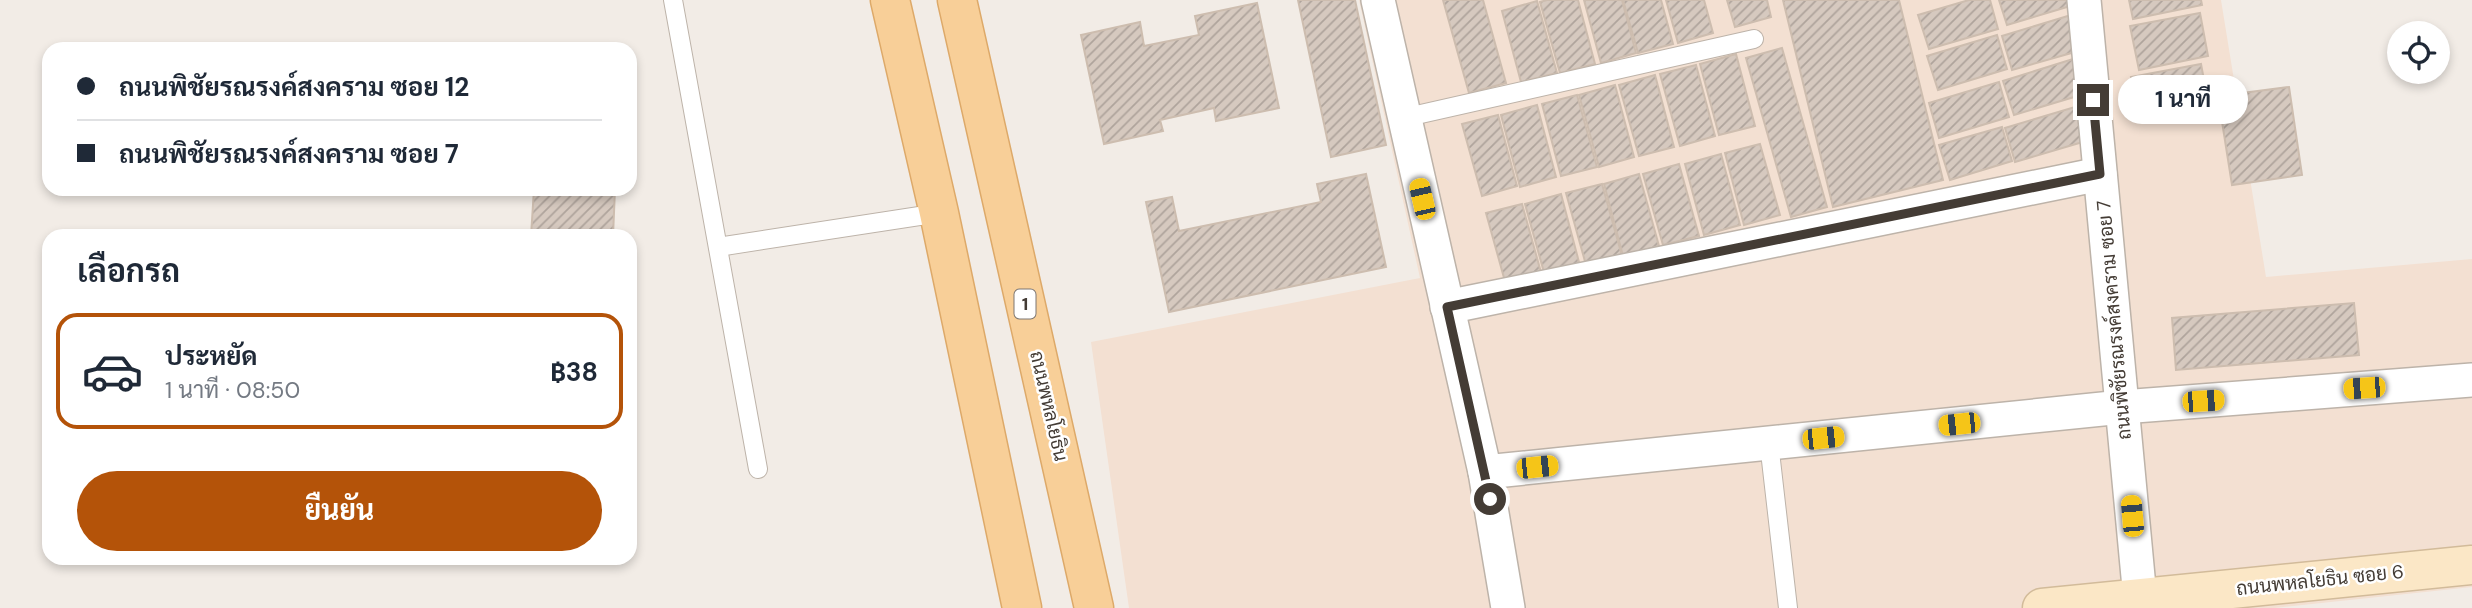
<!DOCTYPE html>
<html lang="th">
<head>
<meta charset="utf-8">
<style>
	:root { --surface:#fff; --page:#f2f2f3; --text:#1f2937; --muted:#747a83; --line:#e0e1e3; --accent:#b45309 }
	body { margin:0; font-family:"DM Sans",Sarabun,sans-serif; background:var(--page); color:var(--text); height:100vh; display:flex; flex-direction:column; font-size:26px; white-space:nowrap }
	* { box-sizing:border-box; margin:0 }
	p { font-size:23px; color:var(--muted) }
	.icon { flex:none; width:38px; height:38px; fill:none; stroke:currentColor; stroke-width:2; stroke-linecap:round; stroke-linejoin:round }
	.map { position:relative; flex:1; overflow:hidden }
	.details { position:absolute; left:42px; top:229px; width:595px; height:336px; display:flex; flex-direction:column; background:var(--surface); border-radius:21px; box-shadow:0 4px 10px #0003 }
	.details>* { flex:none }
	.hud { position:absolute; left:42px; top:42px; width:595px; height:154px; border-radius:21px; box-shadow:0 4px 10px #0003; display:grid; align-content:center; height:154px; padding:0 35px; background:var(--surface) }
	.buttons { position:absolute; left:2387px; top:21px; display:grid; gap:14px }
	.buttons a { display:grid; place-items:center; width:63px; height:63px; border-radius:50%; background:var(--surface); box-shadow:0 4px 10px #0003; font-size:35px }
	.end { position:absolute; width:32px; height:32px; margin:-16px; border:9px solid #443c35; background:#fff; box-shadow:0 0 0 4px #fff }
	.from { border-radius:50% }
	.bubble { position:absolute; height:49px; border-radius:24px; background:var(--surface); box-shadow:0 4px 10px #0003; font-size:23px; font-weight:700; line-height:49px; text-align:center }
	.car { position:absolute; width:21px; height:42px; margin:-21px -10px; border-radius:9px; box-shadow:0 0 5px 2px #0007; background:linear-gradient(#f5c518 24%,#345 0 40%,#f5c518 0 76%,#345 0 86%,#f5c518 0) }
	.hud b { display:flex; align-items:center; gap:24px; height:66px; font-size:26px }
	.hud b+b { border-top:2px solid var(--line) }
	.hud i { width:18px; height:18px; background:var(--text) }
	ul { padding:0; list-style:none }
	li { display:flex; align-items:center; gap:21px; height:116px; margin:0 14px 10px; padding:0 21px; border:4px solid transparent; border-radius:21px }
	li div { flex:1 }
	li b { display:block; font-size:26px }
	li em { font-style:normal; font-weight:700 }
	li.current { border-color:var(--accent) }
	li>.icon { width:63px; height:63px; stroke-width:1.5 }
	h2 { padding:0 35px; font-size:32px; line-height:84px }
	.cta { display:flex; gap:14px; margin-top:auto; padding:14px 35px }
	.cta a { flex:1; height:80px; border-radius:42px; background:var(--accent); color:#fff; font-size:28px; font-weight:700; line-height:80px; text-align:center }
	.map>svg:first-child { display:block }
</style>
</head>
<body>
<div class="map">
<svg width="2472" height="608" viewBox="0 0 2472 608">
	<defs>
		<pattern id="building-hatch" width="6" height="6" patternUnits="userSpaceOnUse" patternTransform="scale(1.75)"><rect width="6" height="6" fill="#d6c9bf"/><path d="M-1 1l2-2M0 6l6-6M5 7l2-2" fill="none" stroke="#afa49c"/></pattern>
	</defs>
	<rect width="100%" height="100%" fill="#f2ece6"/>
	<path fill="#f3e0d2" d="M1359,0H2221L2266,277L2472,259V587L2275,608H1129L1091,342L1420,278Z"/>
	<g fill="url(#building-hatch)" stroke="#cdbdaf" stroke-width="2">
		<path d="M1298,0H1355L1386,145L1331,157Z"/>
		<path d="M1443,0H1483L1506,83L1469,93Z"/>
		<path d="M1547,0H1578L1595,64L1560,73L1540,2Z"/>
		<path d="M1584,0H1622L1636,53L1601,63Z"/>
		<path d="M1623,0H1661L1673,44L1638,53Z"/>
		<path d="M1666,0H1704L1713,33L1678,43Z"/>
		<path d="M1727,0H1767L1771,17L1735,27Z"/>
		<path d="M1783,0H1899L1943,180L1833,207Z"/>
		<path d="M1969,0H1990L1998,29L1929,49L1918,15Z"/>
		<path d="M1999,0H2076L2077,4L2007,25Z"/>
		<path d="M2129,0H2201L2202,5L2133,19Z"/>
		<path d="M1537,1L1557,73L1521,82L1502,11Z"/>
		<path d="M1257,3L1279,108L1216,121L1214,108L1160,120L1163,131L1104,144L1081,35L1140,22L1144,46L1199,35L1195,16Z"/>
		<path d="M2200,13L2208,56L2139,70L2130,26Z"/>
		<path d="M2071,15L2082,50L2012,70L2002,36Z"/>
		<path d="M1997,35L2007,69L1938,90L1927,56Z"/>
		<path d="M1782,48L1827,207L1791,217L1746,58Z"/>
		<path d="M1736,54L1755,126L1719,135L1700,64Z"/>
		<path d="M2073,59L2084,94L2014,115L2003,81Z"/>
		<path d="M2201,64L2209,107L2140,121L2131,77Z"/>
		<path d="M1696,65L1715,136L1680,146L1660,74Z"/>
		<path d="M1655,75L1674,147L1639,156L1619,85Z"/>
		<path d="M1999,82L2009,117L1939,138L1929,103Z"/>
		<path d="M1615,85L1634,157L1599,167L1579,95Z"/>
		<path d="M2289,87L2302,175L2232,185L2218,96Z"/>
		<path d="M1577,95L1597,167L1561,176L1542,104Z"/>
		<path d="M1537,105L1556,177L1520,187L1501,115Z"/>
		<path d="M2075,107L2086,141L2015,162L2005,128Z"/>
		<path d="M1498,115L1517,186L1482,196L1462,124Z"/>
		<path d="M2002,127L2012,161L1950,180L1939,145Z"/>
		<path d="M1760,144L1780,215L1744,225L1725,153Z"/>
		<path d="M1721,154L1740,225L1704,235L1685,164Z"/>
		<path d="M1679,164L1699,236L1663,245L1643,174Z"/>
		<path d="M1366,174L1386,267L1169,312L1146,202L1172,197L1179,231L1321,202L1317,184Z"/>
		<path d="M1639,174L1659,246L1623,256L1604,184Z"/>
		<path d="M1602,184L1622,256L1586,265L1566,193Z"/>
		<path d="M534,189H615L613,236H531Z"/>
		<path d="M1561,194L1580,266L1545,276L1525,204Z"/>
		<path d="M1522,204L1542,276L1506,285L1486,213Z"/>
		<path d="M2354,303L2359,355L2176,370L2172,318Z"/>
	</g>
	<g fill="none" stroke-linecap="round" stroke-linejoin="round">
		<g stroke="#bdb3a9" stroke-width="20">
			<g id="lane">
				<path d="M673,0L758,469"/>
				<path d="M1403,118L1754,39"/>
				<path d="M718,247L939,213"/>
				<path d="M1769,443L1788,608"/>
			</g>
		</g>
		<g stroke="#bdb3a9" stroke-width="36">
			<g id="street">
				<path d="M1378,0L1485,472L1508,608"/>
				<path d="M2084,0L2140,598"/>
				<path d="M1447,307L2100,174"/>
				<path d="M1485,472L2122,407L2472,380"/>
			</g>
		</g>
		<g stroke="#d2bb9a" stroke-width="41">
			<path id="secondary" d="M2042,608L2472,565"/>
		</g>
		<g stroke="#dda969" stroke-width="41">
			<g id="primary">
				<path d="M890,0L939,213L1022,608"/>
				<path d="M957,0L1094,608"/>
			</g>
		</g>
		<use href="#lane" stroke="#fff" stroke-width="18"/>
		<use href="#street" stroke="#fff" stroke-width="33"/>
		<use href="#secondary" stroke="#fbe7c6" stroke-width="38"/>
		<use href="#primary" stroke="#f8cf98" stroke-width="38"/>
	</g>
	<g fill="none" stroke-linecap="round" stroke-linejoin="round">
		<path stroke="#443c35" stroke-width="9" d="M1490,499L1447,307L2100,174L2093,100"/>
	</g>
	<g text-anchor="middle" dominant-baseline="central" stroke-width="5" stroke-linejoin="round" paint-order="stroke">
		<rect fill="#fff" stroke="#7c7672" stroke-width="2" x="1014.5" y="289.5" width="21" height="29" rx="5"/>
		<g font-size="18" font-weight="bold" fill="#443c35">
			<text x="1025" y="304">1</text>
		</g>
		<g font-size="19" fill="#443c35" stroke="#fff">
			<text transform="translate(2114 320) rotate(-95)">ถนนพิชัยรณรงค์สงคราม ซอย 7</text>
			<text transform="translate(1049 406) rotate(77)">ถนนพหลโยธิน</text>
			<text transform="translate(2320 580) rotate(-6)">ถนนพหลโยธิน ซอย 6</text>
		</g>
	</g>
</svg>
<div class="buttons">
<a><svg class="icon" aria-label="locate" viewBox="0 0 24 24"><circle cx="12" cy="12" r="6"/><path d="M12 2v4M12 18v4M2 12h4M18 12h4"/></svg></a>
</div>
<i class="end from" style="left:1490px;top:499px"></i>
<i class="end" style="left:2093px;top:100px"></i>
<div class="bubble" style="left:2118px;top:75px;width:130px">1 นาที</div>
<i class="car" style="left:1422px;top:199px;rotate:347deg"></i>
<i class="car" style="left:2364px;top:388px;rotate:266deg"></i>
<i class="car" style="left:2203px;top:401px;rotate:86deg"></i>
<i class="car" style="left:1959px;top:424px;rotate:264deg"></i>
<i class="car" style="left:1823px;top:438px;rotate:84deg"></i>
<i class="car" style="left:1537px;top:467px;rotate:84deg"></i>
<i class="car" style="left:2132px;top:516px;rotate:355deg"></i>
<div class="hud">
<b><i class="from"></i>ถนนพิชัยรณรงค์สงคราม ซอย 12</b>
<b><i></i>ถนนพิชัยรณรงค์สงคราม ซอย 7</b>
</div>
<section class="details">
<h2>เลือกรถ</h2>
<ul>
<li class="current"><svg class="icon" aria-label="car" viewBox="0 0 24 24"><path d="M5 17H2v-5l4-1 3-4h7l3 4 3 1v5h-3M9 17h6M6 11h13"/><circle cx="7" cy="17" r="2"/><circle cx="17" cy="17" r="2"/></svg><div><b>ประหยัด</b><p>1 นาที · 08:50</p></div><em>฿38</em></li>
</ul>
<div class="cta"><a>ยืนยัน</a></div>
</section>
</div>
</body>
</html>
